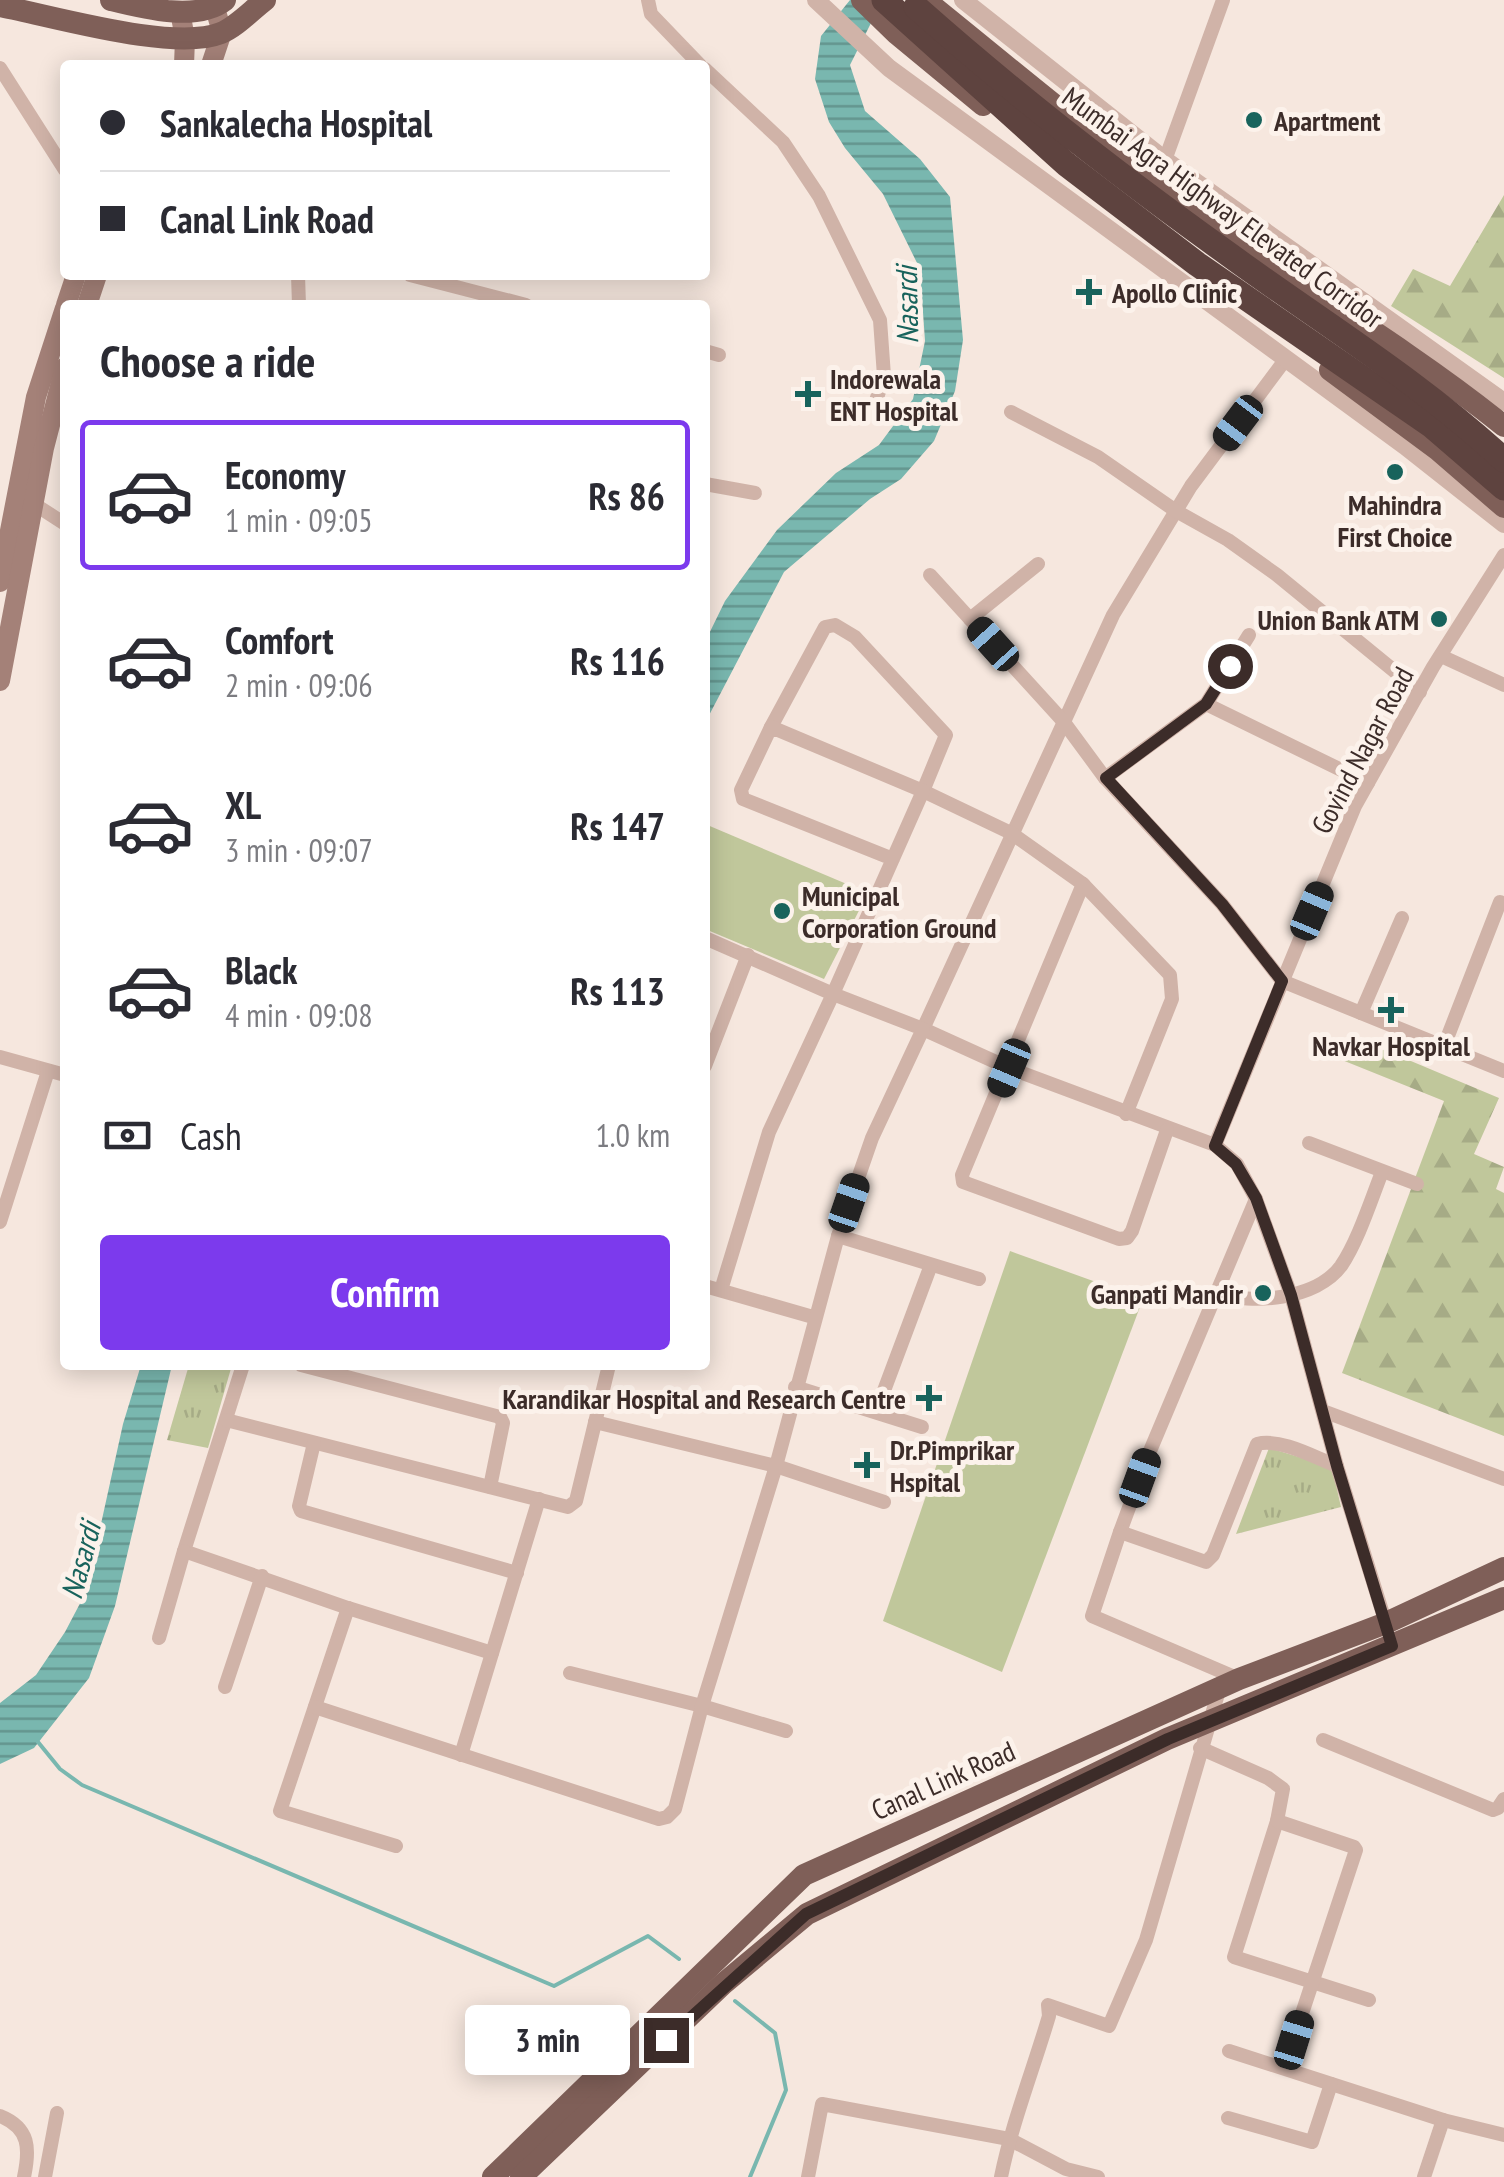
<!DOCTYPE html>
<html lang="en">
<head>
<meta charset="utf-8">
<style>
	:root { --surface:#fff; --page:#f7f7f7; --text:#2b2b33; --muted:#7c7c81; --line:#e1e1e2; --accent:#7c3aed }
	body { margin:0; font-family:"PT Sans Narrow",sans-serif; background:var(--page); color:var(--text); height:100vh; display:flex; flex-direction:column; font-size:38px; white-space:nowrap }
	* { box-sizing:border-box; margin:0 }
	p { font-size:32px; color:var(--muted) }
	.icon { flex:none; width:55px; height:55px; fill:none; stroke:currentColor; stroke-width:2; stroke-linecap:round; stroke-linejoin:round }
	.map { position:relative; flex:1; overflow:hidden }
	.drawer { position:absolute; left:60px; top:300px; width:650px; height:1070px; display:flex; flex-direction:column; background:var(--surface); border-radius:10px; box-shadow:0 5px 25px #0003 }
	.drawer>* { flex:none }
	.guide { position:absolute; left:60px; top:60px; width:650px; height:220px; border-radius:10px; box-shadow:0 5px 25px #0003; display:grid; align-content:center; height:220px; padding:0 40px; background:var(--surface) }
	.end { position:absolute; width:45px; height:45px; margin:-22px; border:12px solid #3c2c29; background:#fff; box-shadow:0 0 0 5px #fff }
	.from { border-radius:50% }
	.bubble { position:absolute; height:70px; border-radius:10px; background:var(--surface); box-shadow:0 5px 25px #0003; font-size:32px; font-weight:600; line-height:70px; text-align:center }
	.car { position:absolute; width:30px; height:60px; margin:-30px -15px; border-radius:12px; box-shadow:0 0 8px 2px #0007; background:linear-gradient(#222 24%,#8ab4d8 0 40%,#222 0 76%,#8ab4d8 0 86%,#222 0) }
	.guide b { display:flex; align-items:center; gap:35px; height:95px; font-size:38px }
	.guide b+b { border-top:2px solid var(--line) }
	.guide i { width:25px; height:25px; background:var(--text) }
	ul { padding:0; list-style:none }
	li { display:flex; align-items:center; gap:30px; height:150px; margin:0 20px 15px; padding:0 20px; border:5px solid transparent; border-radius:10px }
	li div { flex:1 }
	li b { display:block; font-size:38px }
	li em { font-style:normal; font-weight:600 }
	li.on { border-color:var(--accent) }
	li>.icon { width:90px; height:90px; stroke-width:1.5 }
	h2 { padding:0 40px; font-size:45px; line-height:120px }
	.pay { display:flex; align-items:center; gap:25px; height:110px; padding:0 40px; font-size:38px }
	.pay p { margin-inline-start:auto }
	.cta { display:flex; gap:20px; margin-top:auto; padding:20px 40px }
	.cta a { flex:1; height:115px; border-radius:10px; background:var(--accent); color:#fff; font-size:40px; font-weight:600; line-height:115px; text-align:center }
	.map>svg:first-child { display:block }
</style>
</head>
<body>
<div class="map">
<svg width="1504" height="2177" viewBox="0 0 1504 2177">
	<defs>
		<pattern id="forest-firs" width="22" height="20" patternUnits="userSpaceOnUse" patternTransform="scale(2.5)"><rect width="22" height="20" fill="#c0c79b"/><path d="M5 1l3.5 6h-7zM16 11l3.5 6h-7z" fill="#a6ab86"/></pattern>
		<pattern id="park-tufts" width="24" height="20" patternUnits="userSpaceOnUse" patternTransform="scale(2.5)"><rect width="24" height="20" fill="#c0c79b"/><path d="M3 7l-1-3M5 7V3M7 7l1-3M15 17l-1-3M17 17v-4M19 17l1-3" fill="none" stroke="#a6ab86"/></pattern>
		<pattern id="water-rules" width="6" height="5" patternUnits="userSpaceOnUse" patternTransform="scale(2.5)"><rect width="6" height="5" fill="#79b7af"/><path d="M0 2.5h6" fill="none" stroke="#64958e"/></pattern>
	</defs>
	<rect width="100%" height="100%" fill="#f6e7de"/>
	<g fill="#c0c79b">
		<path d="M705,824L868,893L824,979L705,929Z"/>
		<path d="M1010,1251L1143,1299L1002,1672L883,1621Z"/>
	</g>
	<g fill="url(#forest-firs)">
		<path d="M1504,195V378L1391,306L1413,269L1450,286Z"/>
		<path d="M1349,1035L1499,1098L1474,1154L1504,1167L1496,1189L1504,1193V1436L1342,1373L1444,1101L1342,1060Z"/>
	</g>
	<g fill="url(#park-tufts)">
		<path d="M189,1365H232L208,1448L167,1440Z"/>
		<path d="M1269,1448L1332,1467L1341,1507L1236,1534Z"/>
	</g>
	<g fill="url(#water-rules)">
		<path d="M850,0H902L871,23L850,65L865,111L920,159L950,197L963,340L955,391L934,441L901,479L870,499L784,572L705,723V642L725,601L777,530L836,473L879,445L913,399L925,341L920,269L883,194L845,148L829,122L815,79L821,36Z"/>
		<path d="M141,1365H172L115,1606L89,1678L34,1748L0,1764V1703L36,1675L65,1632L86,1592L123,1424Z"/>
	</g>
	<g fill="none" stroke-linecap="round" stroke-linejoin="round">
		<g stroke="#79b7af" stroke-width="4">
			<path d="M38,1742L60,1769L82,1785L554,1986L648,1936L679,1959"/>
			<path d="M735,2001L775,2033L786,2090L750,2177"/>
		</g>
		<g stroke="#d0b3a8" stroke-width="14">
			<path d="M648,0L651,14L700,65"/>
			<path d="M0,68L65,170"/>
			<path d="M705,69L783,142L819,196L880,320L884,376L875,404"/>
			<path d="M1165,160L1223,0"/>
			<path d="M298,275L299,305"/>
			<path d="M410,275L526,305"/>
			<path d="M705,351L719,355"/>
			<path d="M1285,360L1191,486L1113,615L923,1029L1009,1068L1215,1145L1237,1164L1256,1199L1291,1295L1337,1466L1387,1627"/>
			<path d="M1011,412L1098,457L1176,511L1228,540L1277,575L1420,692"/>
			<path d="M705,484L755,493"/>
			<path d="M28,500L65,524"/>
			<path d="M930,575L1063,721L1105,778L1222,904L1282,981L1504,1071"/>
			<path d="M970,619L1038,564"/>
			<path d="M1441,656L1504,685"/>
			<path d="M1206,704L1368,783"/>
			<path d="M771,727L825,627L835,625L855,637L946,735L923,791L1011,833L1083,884L962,1175L963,1182L1119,1239L1127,1238L1132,1231L1167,1130"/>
			<path d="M1105,778L1206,704L1249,635"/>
			<path d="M1083,884L1170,975L1172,999L1126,1114"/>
			<path d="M705,938L833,994L769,1132L721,1290"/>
			<path d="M1361,1013L1402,918"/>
			<path d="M1444,1046L1500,902"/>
			<path d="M0,1057L65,1075"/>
			<path d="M705,1066L748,955"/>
			<path d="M1309,1143L1417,1184"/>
			<path d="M1215,1145L1355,806L1433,667L1504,555"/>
			<path d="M1256,1199L1150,1451L1120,1532L1206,1562L1213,1555L1257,1444C1281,1438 1314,1457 1337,1466"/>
			<path d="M0,1222L48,1071"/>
			<path d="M838,1236L979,1279"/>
			<path d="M705,1286L813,1317"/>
			<path d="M1216,1292C1251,1306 1317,1299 1341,1266C1358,1241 1371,1200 1382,1172"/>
			<path d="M243,1365L184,1551L348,1608L492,1653"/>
			<path d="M301,1365L500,1417L503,1423L490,1487"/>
			<path d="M795,1387L922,1427"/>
			<path d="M1323,1411L1504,1479"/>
			<path d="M876,1412L931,1265"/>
			<path d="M226,1420L568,1507L576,1501L609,1365"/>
			<path d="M595,1422L776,1466L884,1502"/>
			<path d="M314,1443L299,1506L301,1511L517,1573"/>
			<path d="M1120,1532L1092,1616L1239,1679"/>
			<path d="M348,1608L280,1811L396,1846"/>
			<path d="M159,1638L184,1551"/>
			<path d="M570,1673L702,1706L786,1731"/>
			<path d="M225,1687L262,1576"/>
			<path d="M315,1707L659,1819L667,1817L675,1809L702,1706L776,1466L838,1236L872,1138L923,1029L833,994L923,791L771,727L741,790L743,799L893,859"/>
			<path d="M1323,1740L1493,1810L1498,1808L1504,1799"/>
			<path d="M1200,1748L1268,1778L1283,1789L1277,1821L1234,1957L1369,2000"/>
			<path d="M461,1755L539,1499"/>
			<path d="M1277,1821L1354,1847L1356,1850L1284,2068"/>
			<path d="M1229,2051L1443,2120L1504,2135"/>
			<path d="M0,2116C30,2128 30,2149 24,2177"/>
			<path d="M1228,2118L1312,2142L1331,2084"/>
			<path d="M45,2177L57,2113"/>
			<path d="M808,2177L822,2104L1009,2139L1066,2169L1098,2177"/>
			<path d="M1001,2177C1012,2123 1033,2070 1049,2016L1048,2005L1109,2026L1146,1940L1220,1687"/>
			<path d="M1424,2177L1443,2120"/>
		</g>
		<g stroke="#d0b3a8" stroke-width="18">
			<path d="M816,0L889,68L1405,446L1504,524"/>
			<path d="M963,0L1165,160L1504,402"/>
		</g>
		<g stroke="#a48178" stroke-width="20">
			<path d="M180,11L185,39L184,65"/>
			<path d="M211,65L222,32L215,8"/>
			<path d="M66,305L76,275"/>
			<path d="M87,305L97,275"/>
			<path d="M0,582L36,397L65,308"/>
			<path d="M0,681L44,448L65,367"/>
		</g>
		<g stroke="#7f5f58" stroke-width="22">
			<path d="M111,0C143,8 197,22 225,0"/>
			<path d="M862,0L897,34L983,105"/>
			<path d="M925,0C1018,75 1110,153 1208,222C1307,290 1411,351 1504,426"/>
			<path d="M0,6C53,16 174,52 221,33C236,27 252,10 265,0"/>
			<path d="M1330,370L1438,450L1504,507"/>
			<path d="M493,2177L804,1875L1239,1679L1386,1623L1504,1568"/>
			<path d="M521,2177L723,1984L807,1914L1167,1739L1504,1598"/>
		</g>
		<g stroke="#5e433f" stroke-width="25">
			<path d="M884,0L1066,164L1197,264L1432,426L1504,488"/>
			<path d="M916,7C1016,96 1122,178 1231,256C1323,323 1420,382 1504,460"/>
		</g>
	</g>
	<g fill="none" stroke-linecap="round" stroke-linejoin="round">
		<path stroke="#3c2c29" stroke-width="12" d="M666,2040L806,1914L1168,1739L1392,1646L1337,1466L1291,1295L1256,1198L1236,1164L1215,1146L1282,981L1222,904L1106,778L1206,704L1230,666"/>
	</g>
	<g fill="#18635c" stroke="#fcf2eb" stroke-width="4">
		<circle cx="1254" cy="120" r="10"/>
		<path d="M1084 277h10v10h10v10h-10v10h-10v-10h-10v-10h10z"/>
		<path d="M803 379h10v10h10v10h-10v10h-10v-10h-10v-10h10z"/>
		<circle cx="1395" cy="472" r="10"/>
		<circle cx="1439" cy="619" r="10"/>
		<circle cx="782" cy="911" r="10"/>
		<path d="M1386 995h10v10h10v10h-10v10h-10v-10h-10v-10h10z"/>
		<circle cx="1263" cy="1293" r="10"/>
		<path d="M924 1383h10v10h10v10h-10v10h-10v-10h-10v-10h10z"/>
		<path d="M862 1450h10v10h10v10h-10v10h-10v-10h-10v-10h10z"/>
	</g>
	<g text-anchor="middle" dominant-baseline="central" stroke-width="10" stroke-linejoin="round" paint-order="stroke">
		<g font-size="28" font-weight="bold" fill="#3c2c29" stroke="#fcf2eb" text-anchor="start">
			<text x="1274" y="120">Apartment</text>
			<text x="1112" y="292">Apollo Clinic</text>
			<text x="830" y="378">Indorewala<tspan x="830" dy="32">ENT Hospital</tspan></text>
			<text x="1395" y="504" text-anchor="middle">Mahindra<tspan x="1395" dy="32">First Choice</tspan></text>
			<text x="1419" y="619" text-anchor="end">Union Bank ATM</text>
			<text x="802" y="895">Municipal<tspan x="802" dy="32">Corporation Ground</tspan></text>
			<text x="1391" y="1045" text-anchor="middle">Navkar Hospital</text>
			<text x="1243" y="1293" text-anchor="end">Ganpati Mandir</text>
			<text x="906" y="1398" text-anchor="end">Karandikar Hospital and Research Centre</text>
			<text x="890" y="1449">Dr.Pimprikar<tspan x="890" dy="32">Hspital</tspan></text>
		</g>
		<g font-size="28" fill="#3c2c29" stroke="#fcf2eb">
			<text transform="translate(1223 207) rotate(36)">Mumbai Agra Highway Elevated Corridor</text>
			<text transform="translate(1362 750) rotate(-62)">Govind Nagar Road</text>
			<text transform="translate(943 1780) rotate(-24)">Canal Link Road</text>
		</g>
		<g font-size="30" font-style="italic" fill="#18635c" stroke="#fcf2eb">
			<text transform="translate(906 305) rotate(-91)">Nasardi</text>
			<text transform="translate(80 1560) rotate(-75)">Nasardi</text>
		</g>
	</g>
</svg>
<i class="end from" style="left:1230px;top:666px"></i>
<i class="end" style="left:666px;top:2040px"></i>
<div class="bubble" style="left:465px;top:2005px;width:165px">3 min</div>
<i class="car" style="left:1238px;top:423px;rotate:217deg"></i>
<i class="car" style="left:993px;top:644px;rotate:318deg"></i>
<i class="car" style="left:1312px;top:911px;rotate:23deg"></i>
<i class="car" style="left:1009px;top:1068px;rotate:203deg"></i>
<i class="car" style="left:849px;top:1203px;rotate:19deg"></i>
<i class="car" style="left:1140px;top:1478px;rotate:20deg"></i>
<i class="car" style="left:1294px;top:2040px;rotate:17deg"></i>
<div class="guide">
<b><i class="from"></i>Sankalecha Hospital</b>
<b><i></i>Canal Link Road</b>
</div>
<section class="drawer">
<h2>Choose a ride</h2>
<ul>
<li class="on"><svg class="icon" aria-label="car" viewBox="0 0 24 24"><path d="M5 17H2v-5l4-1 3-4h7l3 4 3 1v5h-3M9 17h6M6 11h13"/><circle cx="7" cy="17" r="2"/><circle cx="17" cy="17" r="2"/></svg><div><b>Economy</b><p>1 min · 09:05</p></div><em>Rs 86</em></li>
<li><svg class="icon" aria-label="car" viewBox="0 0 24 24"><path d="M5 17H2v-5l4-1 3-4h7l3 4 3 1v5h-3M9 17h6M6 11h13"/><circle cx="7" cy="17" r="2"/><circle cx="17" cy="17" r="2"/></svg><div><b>Comfort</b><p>2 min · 09:06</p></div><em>Rs 116</em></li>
<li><svg class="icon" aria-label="car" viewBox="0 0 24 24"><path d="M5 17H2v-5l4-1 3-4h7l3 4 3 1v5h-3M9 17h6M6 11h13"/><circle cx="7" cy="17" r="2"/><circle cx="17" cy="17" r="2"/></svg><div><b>XL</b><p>3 min · 09:07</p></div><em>Rs 147</em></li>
<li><svg class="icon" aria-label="car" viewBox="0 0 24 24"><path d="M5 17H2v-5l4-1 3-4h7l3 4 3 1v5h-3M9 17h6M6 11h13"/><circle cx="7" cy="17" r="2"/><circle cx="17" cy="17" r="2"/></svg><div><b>Black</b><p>4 min · 09:08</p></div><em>Rs 113</em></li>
</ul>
<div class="pay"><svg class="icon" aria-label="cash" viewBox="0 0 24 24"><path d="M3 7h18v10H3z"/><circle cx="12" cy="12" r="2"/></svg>Cash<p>1.0 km</p></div>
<div class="cta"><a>Confirm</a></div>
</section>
</div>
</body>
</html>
